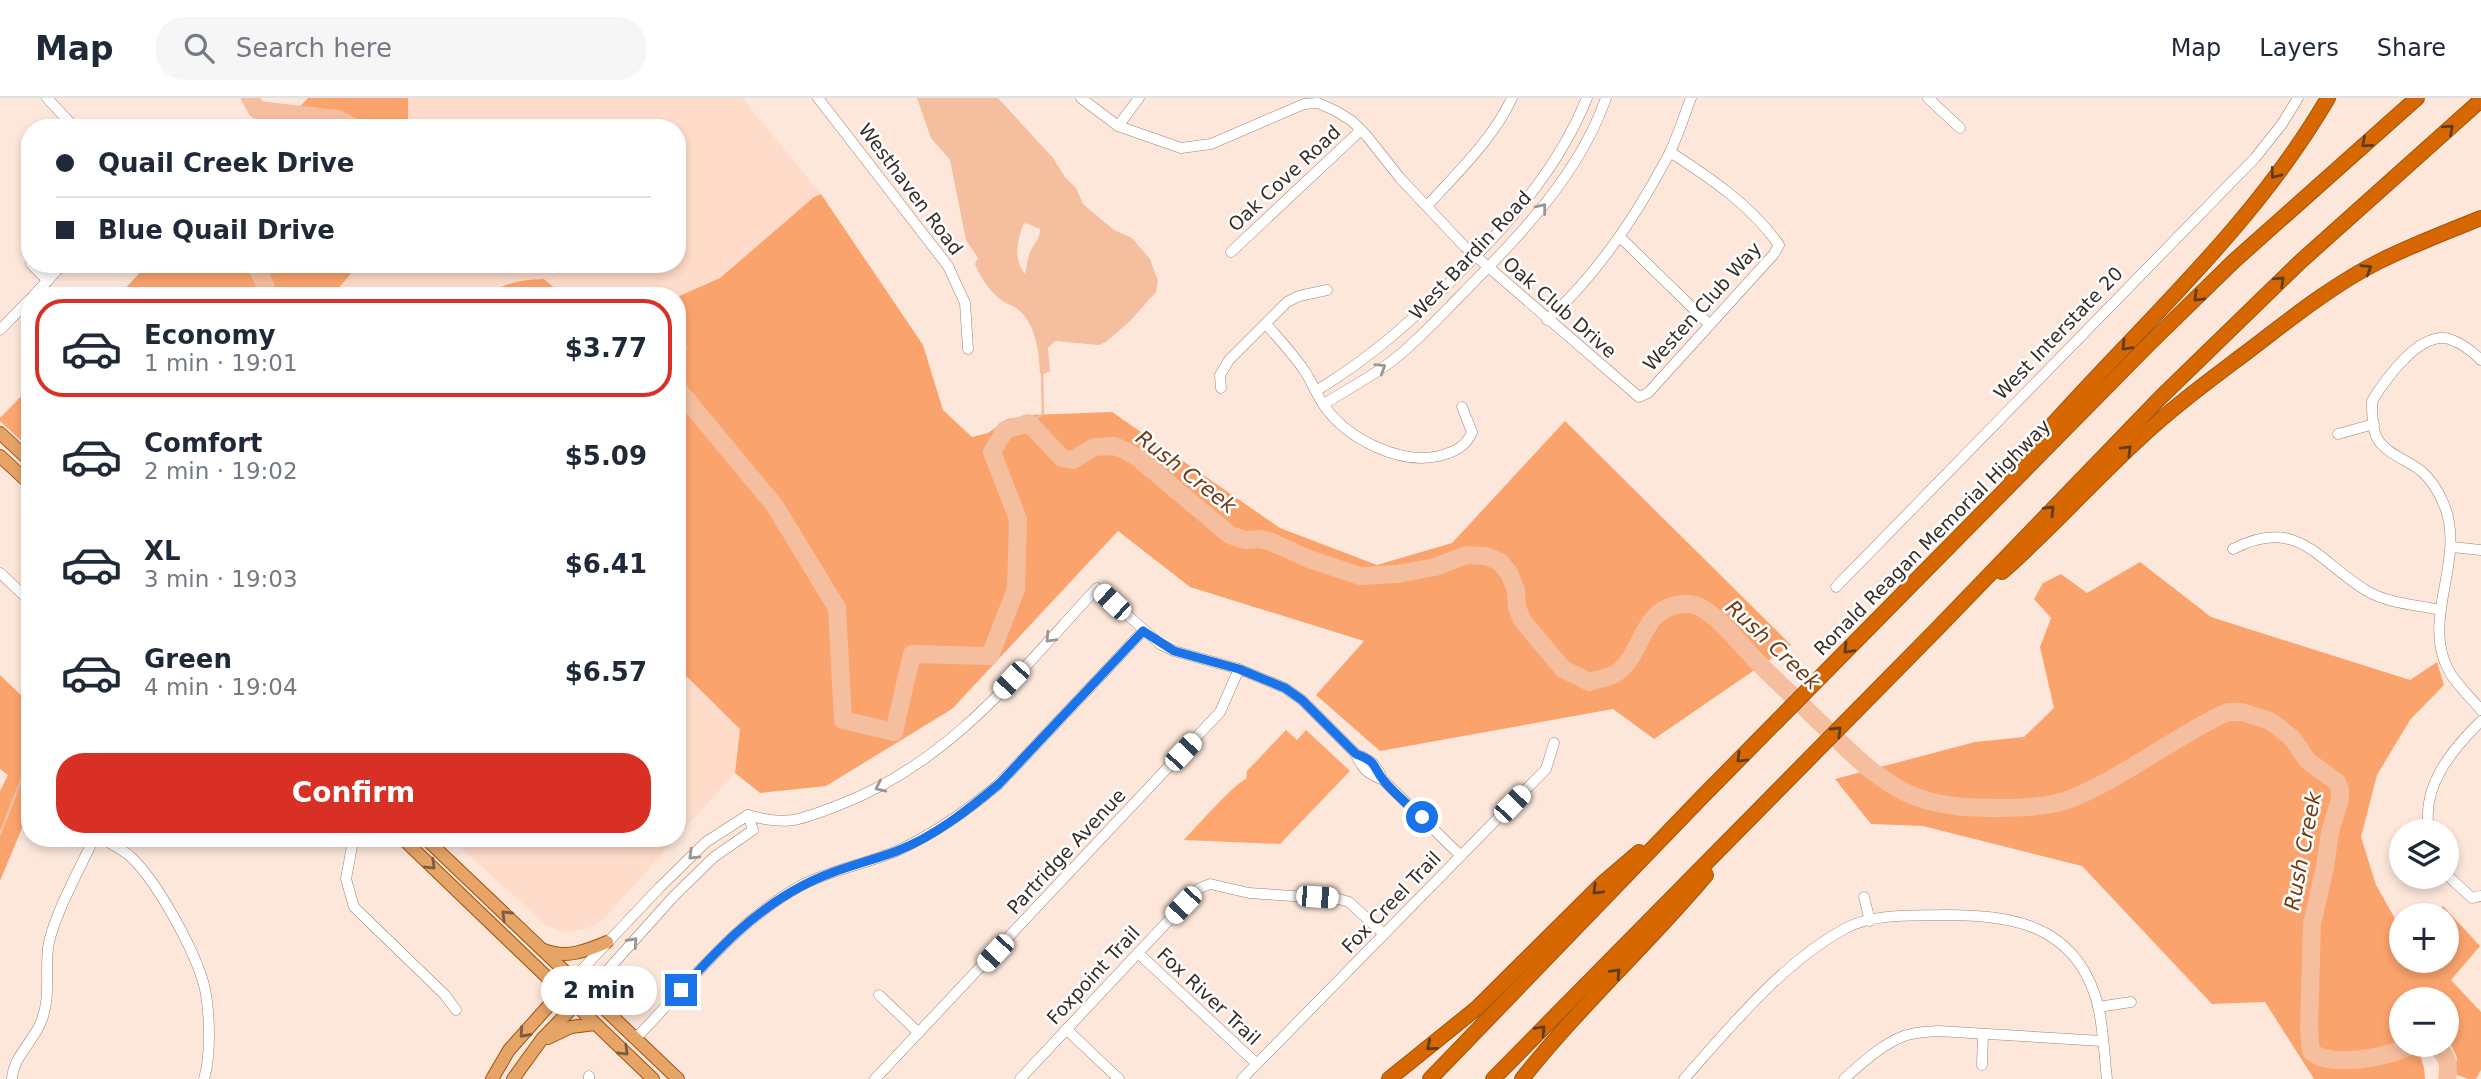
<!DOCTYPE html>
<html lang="en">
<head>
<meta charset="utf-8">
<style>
	:root { --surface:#fff; --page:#f6f6f7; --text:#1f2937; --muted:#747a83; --line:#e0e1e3; --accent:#d93025 }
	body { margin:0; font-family:"DejaVu Sans",sans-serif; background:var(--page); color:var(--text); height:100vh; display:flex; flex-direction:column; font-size:26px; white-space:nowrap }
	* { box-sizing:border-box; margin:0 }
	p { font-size:23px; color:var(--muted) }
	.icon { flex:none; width:38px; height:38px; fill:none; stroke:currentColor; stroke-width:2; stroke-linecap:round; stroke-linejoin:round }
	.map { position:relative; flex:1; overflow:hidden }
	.drawer { position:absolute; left:21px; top:189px; width:665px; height:560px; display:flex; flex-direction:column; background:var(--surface); border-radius:28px; box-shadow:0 4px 10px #0003 }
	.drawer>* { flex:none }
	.top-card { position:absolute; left:21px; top:21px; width:665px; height:154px; border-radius:28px; box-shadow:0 4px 10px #0003; display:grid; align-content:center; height:154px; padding:0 35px; background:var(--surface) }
	.buttons { position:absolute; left:2389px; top:721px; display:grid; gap:14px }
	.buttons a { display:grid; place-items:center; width:70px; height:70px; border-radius:50%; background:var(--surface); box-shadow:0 4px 10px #0003; font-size:35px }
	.end { position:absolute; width:32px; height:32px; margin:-16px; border:9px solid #1a73e8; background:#fff; box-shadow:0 0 0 4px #fff }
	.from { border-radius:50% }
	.bubble { position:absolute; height:49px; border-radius:24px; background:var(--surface); box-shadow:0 4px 10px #0003; font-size:23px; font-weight:700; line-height:49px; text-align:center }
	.car { position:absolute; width:21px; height:42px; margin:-21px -10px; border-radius:9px; box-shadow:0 0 5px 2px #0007; background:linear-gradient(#fff 24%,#345 0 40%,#fff 0 76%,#345 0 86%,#fff 0) }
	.top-card b { display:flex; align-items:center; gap:24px; height:66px; font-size:26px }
	.top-card b+b { border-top:2px solid var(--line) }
	.top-card i { width:18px; height:18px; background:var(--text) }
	ul { padding:12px 0 0; list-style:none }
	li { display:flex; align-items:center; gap:21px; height:98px; margin:0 14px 10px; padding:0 21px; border:4px solid transparent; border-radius:28px }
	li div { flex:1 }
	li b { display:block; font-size:26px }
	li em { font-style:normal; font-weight:700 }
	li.selected { border-color:var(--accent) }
	li>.icon { width:63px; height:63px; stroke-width:1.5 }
	.button { display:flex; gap:14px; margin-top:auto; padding:14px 35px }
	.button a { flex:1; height:80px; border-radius:28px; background:var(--accent); color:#fff; font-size:28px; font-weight:700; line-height:80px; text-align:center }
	header { display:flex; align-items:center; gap:42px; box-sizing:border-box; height:98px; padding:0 35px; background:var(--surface); border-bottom:2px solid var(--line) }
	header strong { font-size:33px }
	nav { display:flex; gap:38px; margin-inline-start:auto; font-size:24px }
	.search { width:490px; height:63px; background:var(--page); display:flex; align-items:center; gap:18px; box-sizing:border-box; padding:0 24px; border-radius:28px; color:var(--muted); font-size:26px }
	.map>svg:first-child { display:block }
</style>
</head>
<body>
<header>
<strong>Map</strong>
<div class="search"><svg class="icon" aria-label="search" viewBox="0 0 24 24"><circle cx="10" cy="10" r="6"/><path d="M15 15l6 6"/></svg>Search here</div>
<nav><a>Map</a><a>Layers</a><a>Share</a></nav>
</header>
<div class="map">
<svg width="2481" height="981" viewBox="0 0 2481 981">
	<rect width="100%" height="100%" fill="#fde7db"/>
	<g fill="#ffdcc9">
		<path d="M408,0H742L821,96L814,99L720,180L677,199L564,198L544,181L521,182L501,187L485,198H332L359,166H677V30H408Z"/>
		<path d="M677,569L741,631L735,675L677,739Z"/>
		<path d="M450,740H676L602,823L586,831L565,834L547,828Z"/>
	</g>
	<g fill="#fea66f">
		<path d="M30,289V351L0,323V320Z"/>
		<path d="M1286,632L1297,642L1306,632L1350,673L1280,746L1184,742C1195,730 1236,684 1246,681L1247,673Z"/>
	</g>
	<g fill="#fba36c">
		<path d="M308,0H408V30H280Z"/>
		<path d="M821,96L923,247L943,312L972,339L988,335L1007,321L1031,317L1112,314L1280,430L1377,467L1452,445L1565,323L1791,547L1654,641L1613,611L1380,653L1316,597L1364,543L1190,489L1118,433L952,611L826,688L760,695L735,675L740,631L677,569V254H684L687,251L685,245L677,239V199L720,180L814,99Z"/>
		<path d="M148,166H359L332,198H118Z"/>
		<path d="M544,181L564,198H485C506,184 520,182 544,181Z"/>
		<path d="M2140,464L2211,519L2410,582L2437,564L2444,587L2410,622L2377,677L2361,739L2376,787L2401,831V863H2446V817H2435L2443,808L2480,848L2451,882L2481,914V972L2476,981H2468L2454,976L2457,960L2447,938L2446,901H2401V947H2417L2424,970L2425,981H2314L2265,904L2212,906L2082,768L1923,728L1871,726L1835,681L1975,644L2024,639L2054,610L2040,549L2051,520L2034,501L2043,485L2061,476L2087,495Z"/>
		<path d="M0,577L23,599L30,592V711L0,783V693L8,677L0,671Z"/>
	</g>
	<path fill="#f5be9e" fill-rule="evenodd" d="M917,0H998L1053,60L1065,79L1076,90L1083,106L1114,132L1132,140L1150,161L1158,183L1156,194L1130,223L1106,244L1099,247L1055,243L1048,250L1050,273L1042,277L1040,275C1039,254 1036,228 1020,213C1015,208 1006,206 1001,202C989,192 981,181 975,166L978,160L966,142L950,62L931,40ZM1026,125L1040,131C1040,141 1035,144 1031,152C1027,160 1027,168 1025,176C1013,160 1017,145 1023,127Z"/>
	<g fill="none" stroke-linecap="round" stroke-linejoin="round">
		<g stroke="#f5be9e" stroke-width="2.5">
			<path d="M1029,325L1043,316L1042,275"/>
			<path d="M0,736L30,659"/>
		</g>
		<g stroke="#f5be9e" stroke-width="18">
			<path d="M250,0L257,12L338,21L356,30"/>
			<path d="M256,166L266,190L263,198"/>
			<path d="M677,290L775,408L837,510L843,622L894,634L912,556L990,558L1016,491L1018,421L992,354L1005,332L1029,325L1062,360L1073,362L1094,349L1114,348L1126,353L1137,359L1230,437L1245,442L1259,441L1269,443L1309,461L1360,478L1397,476L1435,469L1466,457L1486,458L1500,464L1509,475L1516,492L1517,509L1522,522L1563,571L1589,584C1597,581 1608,580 1615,576C1646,556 1638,507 1687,506C1708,505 1735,540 1748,554C1767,575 1789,594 1809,614C1842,645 1873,682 1916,699C1943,709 1972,710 2000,710C2023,710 2052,709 2073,700C2124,678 2168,644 2217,619L2228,614H2242L2270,623L2292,640L2308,663L2337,684L2340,692V701L2330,734L2325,769L2312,826L2309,932L2311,953C2327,971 2393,959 2411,947"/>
			<path d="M2435,947C2447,957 2450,966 2447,981"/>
		</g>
		<g stroke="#9c8476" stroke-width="11">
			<g id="minor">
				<path d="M47,0L75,30"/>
				<path d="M818,0L948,168L965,205L968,251"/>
				<path d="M1081,0L1118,28L1181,50L1211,46L1304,6L1318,5L1336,13L1352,23L1366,37L1400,80L1464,148L1639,299L1648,295L1774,156L1779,147C1752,108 1709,79 1670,54"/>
				<path d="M1928,0L1960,30"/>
				<path d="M1118,28L1139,0"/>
				<path d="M1427,108C1457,75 1493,41 1512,0"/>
				<path d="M1620,139L1710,227"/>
				<path d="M1231,154L1361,32"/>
				<path d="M31,166L48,183"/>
				<path d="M33,198L63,166"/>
				<path d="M1547,222C1599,175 1637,117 1669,56C1678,38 1684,18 1691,0"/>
				<path d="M1266,226C1279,241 1293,256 1304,272C1312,284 1317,298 1325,309C1348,341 1400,367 1439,358C1454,354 1466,349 1472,334L1462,309"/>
				<path d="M0,232L30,201"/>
				<path d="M2481,262C2472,253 2462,245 2449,241C2419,233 2385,282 2372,303C2372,314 2372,331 2377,340C2385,355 2407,362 2420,372C2432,382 2441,398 2446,412C2464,467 2420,523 2450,575C2459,589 2471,600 2481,612"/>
				<path d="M1221,290L1220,277L1229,262L1287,204L1299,198L1327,192"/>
				<path d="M1316,293C1376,256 1414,221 1463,171C1514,120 1560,67 1587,0"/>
				<path d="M1324,306C1346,292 1371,279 1392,263C1418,243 1441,217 1465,193C1521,136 1579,77 1606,0"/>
				<path d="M2338,336L2374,326"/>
				<path d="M2452,449L2481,452"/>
				<path d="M2233,451C2299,417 2318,464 2367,493C2387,505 2417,507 2440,512"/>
				<path d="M0,475L30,503"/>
				<path d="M1836,489L2255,60L2282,26L2298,0"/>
				<path d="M1356,656C1361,670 1368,676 1382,681L1461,758"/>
				<path d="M2429,733C2421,688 2451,653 2481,623"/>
				<path d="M101,740C111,746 124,752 132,760C158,785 197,856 205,891C210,916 211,957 204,981"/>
				<path d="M358,740L352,748L346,781L354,809L445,897L456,912"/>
				<path d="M2446,776L2472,800L2481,798"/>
				<path d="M1864,799L1870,823"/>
				<path d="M1138,855L1257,966"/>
				<path d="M573,881L659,790L706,744L748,717C788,729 802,721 839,707C950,665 1019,574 1097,490L1160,546L1174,553L1239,571L1285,590L1302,602L1356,656C1370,661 1377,667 1382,681"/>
				<path d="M587,895L674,798L714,759L753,732L748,717"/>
				<path d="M879,897L919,935"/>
				<path d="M2098,909L2131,904"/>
				<path d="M1066,931L1119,981"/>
				<path d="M635,941C688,887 734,825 800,788C832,771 868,766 901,751C937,734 969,711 999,686L1143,533"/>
				<path d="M1982,967L1983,936"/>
				<path d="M589,978V981"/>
				<path d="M12,981C13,959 33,944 41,924C51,900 45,875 48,850C52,820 81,769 94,740"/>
				<path d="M875,981L1220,614L1239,571"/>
				<path d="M1020,981L1198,791L1210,786L1249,795L1339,801L1349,804L1384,836"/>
				<path d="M1242,981L1546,671L1554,645"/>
				<path d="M1684,981C1731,928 1783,864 1846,830C1875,815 1913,818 1945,817C2011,817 2071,826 2095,897C2103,919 2104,957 2107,981"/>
				<path d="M1844,981C1861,966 1882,946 1904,938C1915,934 1927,934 1938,933L2102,943"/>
			</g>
		</g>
		<g stroke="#9f530e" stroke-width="14">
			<g id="major">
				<path d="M0,335L30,363"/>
				<path d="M0,358L30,386"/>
				<path d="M402,740L653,981"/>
				<path d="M425,740L678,981"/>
				<path d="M544,852C566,861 586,853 607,844"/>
				<path d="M548,940L571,929L595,926"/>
				<path d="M492,981L509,952L568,886"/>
				<path d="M513,981L542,941L581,901"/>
			</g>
		</g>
		<g stroke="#9f530e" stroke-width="16">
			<g id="highway">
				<path d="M2010,375C2115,249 2245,143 2328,0"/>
				<path d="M2002,474C2050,432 2092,384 2139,341C2173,309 2210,282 2247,254C2289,222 2331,188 2378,164C2412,147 2446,134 2481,120"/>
				<path d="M1389,981L1477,910L1604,784L1639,754"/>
				<path d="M1430,981L1703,698L2150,245L2234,163L2417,0"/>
				<path d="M1493,981L1935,533L2161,299L2300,164L2481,2"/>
				<path d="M1522,981C1579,909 1647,847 1706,777"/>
			</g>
		</g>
		<use href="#minor" stroke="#fff" stroke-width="10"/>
		<use href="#major" stroke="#e7a467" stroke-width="12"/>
		<use href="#highway" stroke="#d76801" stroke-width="14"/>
	</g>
	<defs><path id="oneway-chevron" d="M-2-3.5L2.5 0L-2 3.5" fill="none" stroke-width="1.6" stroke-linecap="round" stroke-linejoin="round" transform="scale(1.75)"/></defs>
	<g stroke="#5f3c1e">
		<use href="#oneway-chevron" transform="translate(2449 31) rotate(-42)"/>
		<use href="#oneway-chevron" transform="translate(2366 45) rotate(139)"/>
		<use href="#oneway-chevron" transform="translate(2275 76) rotate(127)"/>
		<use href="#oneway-chevron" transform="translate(2367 171) rotate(-31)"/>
		<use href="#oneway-chevron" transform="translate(2280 183) rotate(-43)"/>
		<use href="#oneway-chevron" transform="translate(2198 199) rotate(136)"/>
		<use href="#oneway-chevron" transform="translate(2126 248) rotate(134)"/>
		<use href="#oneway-chevron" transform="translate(2127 352) rotate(-44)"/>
		<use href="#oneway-chevron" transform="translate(2050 412) rotate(-46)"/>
		<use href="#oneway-chevron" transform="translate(1848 551) rotate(134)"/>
		<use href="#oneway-chevron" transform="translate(1837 633) rotate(-45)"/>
		<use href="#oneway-chevron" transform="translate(1741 660) rotate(135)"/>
		<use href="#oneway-chevron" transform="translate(1597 792) rotate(135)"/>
		<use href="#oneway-chevron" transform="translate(1616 875) rotate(-46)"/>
		<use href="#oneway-chevron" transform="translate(1541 932) rotate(-46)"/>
		<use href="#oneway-chevron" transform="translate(1431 948) rotate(140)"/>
	</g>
	<g stroke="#9b9693">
		<use href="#oneway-chevron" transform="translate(1542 110) rotate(-52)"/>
		<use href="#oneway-chevron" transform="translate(1381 270) rotate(-32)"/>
		<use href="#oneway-chevron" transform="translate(1050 540) rotate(133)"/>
		<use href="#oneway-chevron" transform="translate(880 689) rotate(155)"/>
		<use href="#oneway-chevron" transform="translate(693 757) rotate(136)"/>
		<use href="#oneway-chevron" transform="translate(633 844) rotate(-48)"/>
	</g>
	<g stroke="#7d5d41">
		<use href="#oneway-chevron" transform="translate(431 767) rotate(44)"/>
		<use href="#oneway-chevron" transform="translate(506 817) rotate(-136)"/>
		<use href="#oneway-chevron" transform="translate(524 935) rotate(132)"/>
		<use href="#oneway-chevron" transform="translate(624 953) rotate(44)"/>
	</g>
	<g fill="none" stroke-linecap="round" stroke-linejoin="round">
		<path stroke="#1a73e8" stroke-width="9" d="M681,892C717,852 754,813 802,788C831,772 865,765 897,753C935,738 968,712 999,686L1143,533L1174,553L1239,571L1285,590L1302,602L1356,656C1378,664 1372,668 1384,683C1395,696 1409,708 1422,719"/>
	</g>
	<g text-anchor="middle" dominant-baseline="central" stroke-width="5" stroke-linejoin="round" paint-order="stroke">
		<g font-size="19" fill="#372d27" stroke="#fff">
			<text transform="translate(1284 80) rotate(-43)">Oak Cove Road</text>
			<text transform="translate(911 91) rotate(53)">Westhaven Road</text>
			<text transform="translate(1470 157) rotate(-47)">West Bardin Road</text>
			<text transform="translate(1702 208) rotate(-48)">Westen Club Way</text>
			<text transform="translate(1560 209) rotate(41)">Oak Club Drive</text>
			<text transform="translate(2058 235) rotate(-46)">West Interstate 20</text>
			<text transform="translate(1932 439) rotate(-45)">Ronald Reagan Memorial Highway</text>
			<text transform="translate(1066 753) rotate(-47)">Partridge Avenue</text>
			<text transform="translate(1391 804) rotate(-46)">Fox Creel Trail</text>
			<text transform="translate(1093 877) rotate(-47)">Foxpoint Trail</text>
			<text transform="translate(1209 898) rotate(43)">Fox River Trail</text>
		</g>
		<g font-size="21" font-style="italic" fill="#733a12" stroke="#fff">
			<text transform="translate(1186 374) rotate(38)">Rush Creek</text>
			<text transform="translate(1773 547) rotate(43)">Rush Creek</text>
			<text transform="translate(2303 753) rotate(-79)">Rush Creek</text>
		</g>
	</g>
</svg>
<div class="buttons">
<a><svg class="icon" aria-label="layers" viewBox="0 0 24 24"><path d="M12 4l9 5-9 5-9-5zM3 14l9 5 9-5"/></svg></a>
<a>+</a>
<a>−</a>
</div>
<i class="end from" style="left:1422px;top:719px"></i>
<i class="end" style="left:681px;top:892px"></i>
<div class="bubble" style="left:541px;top:868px;width:116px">2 min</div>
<i class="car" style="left:1112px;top:504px;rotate:313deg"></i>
<i class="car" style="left:1011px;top:582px;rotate:223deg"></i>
<i class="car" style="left:1183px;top:654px;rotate:43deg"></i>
<i class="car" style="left:1512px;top:706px;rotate:44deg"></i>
<i class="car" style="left:1317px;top:799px;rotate:94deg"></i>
<i class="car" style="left:1183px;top:807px;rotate:223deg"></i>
<i class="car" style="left:995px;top:855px;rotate:223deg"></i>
<div class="top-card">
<b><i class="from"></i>Quail Creek Drive</b>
<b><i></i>Blue Quail Drive</b>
</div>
<section class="drawer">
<ul>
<li class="selected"><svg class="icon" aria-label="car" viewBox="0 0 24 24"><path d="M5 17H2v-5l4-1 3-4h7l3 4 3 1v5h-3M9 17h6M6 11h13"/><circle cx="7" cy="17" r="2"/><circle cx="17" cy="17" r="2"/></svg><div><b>Economy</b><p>1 min · 19:01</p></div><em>$3.77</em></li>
<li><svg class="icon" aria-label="car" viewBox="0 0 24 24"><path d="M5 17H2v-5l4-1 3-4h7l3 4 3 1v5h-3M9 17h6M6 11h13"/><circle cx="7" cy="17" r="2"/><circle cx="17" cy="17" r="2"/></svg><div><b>Comfort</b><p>2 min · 19:02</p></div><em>$5.09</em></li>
<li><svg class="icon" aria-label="car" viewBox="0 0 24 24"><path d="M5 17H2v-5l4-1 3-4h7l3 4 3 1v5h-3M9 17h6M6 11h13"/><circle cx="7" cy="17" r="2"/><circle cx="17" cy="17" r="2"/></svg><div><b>XL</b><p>3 min · 19:03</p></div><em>$6.41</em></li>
<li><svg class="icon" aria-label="car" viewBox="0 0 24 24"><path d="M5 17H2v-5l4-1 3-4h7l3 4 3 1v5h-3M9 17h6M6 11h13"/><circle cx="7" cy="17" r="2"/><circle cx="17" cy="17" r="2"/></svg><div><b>Green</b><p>4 min · 19:04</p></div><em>$6.57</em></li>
</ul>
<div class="button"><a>Confirm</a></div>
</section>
</div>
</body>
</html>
